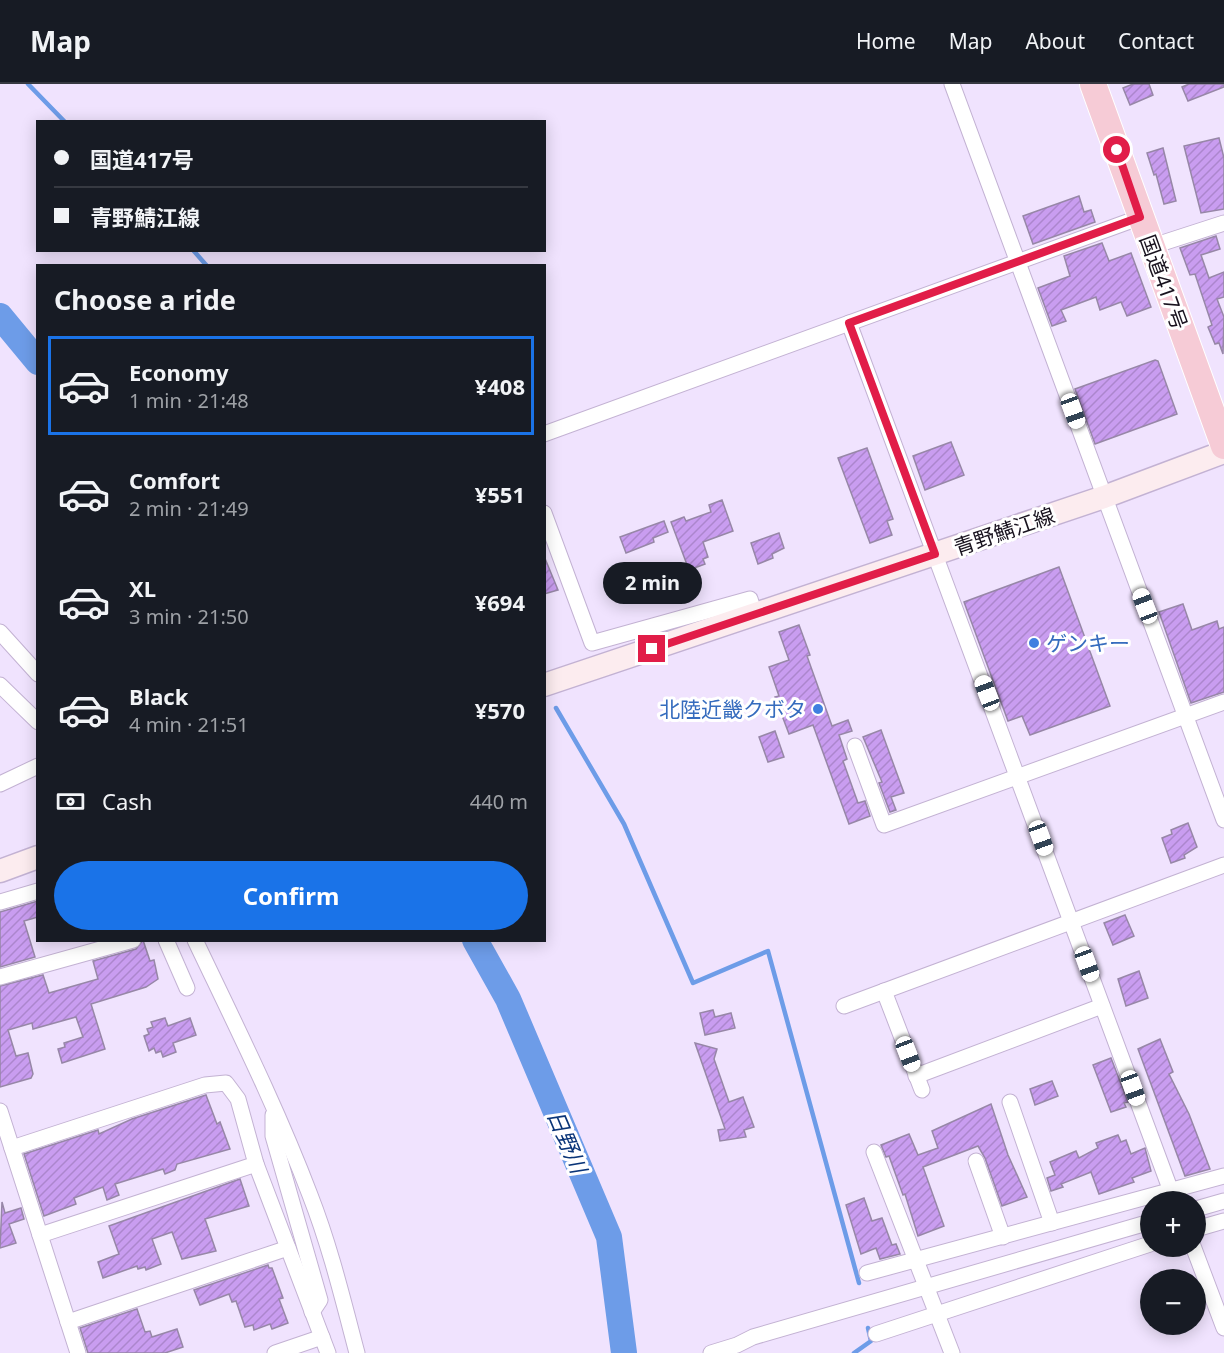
<!DOCTYPE html>
<html lang="en">
<head>
<meta charset="utf-8">
<style>
	:root { --surface:#171b24; --page:#242831; --text:#f1f3f6; --muted:#9ea1a6; --line:#363941; --accent:#1a73e8 }
	body { margin:0; font-family:"Noto Sans","Noto Sans JP",sans-serif; background:var(--page); color:var(--text); height:100vh; display:flex; flex-direction:column; font-size:22px; white-space:nowrap }
	* { box-sizing:border-box; margin:0 }
	p { font-size:20px; color:var(--muted) }
	.icon { flex:none; width:33px; height:33px; fill:none; stroke:currentColor; stroke-width:2; stroke-linecap:round; stroke-linejoin:round }
	.map { position:relative; flex:1; overflow:hidden }
	.panel { position:absolute; left:36px; top:180px; width:510px; height:678px; display:flex; flex-direction:column; background:var(--surface); border-radius:0px; box-shadow:0 3px 15px #0003 }
	.panel>* { flex:none }
	.guide { position:absolute; left:36px; top:36px; width:510px; height:132px; border-radius:0px; box-shadow:0 3px 15px #0003; display:grid; align-content:center; height:132px; padding:0 18px; background:var(--surface) }
	.fabs { position:absolute; left:1140px; top:1107px; display:grid; gap:12px }
	.fabs a { display:grid; place-items:center; width:66px; height:66px; border-radius:50%; background:var(--surface); box-shadow:0 3px 15px #0003; font-size:30px }
	.end { position:absolute; width:27px; height:27px; margin:-14px; border:8px solid #e11d48; background:#fff; box-shadow:0 0 0 3px #fff }
	.from { border-radius:50% }
	.bubble { position:absolute; height:42px; border-radius:21px; background:var(--surface); box-shadow:0 3px 15px #0003; font-size:20px; font-weight:700; line-height:42px; text-align:center }
	.car { position:absolute; width:18px; height:36px; margin:-18px -9px; border-radius:8px; box-shadow:0 0 4px 2px #0007; background:linear-gradient(#fff 24%,#345 0 40%,#fff 0 76%,#345 0 86%,#fff 0) }
	.guide b { display:flex; align-items:center; gap:21px; height:57px; font-size:22px }
	.guide b+b { border-top:2px solid var(--line) }
	.guide i { width:15px; height:15px; background:var(--text) }
	ul { padding:0; list-style:none }
	li { display:flex; align-items:center; gap:18px; height:99px; margin:0 12px 9px; padding:0 6px; border:3px solid transparent; border-radius:0px }
	li div { flex:1 }
	li b { display:block; font-size:22px }
	li em { font-style:normal; font-weight:700 }
	li.on { border-color:var(--accent) }
	li>.icon { width:54px; height:54px; stroke-width:1.5 }
	h2 { padding:0 18px; font-size:27px; line-height:72px }
	.pay { display:flex; align-items:center; gap:15px; height:66px; padding:0 18px; font-size:22px }
	.pay p { margin-inline-start:auto }
	.cta { display:flex; gap:12px; margin-top:auto; padding:12px 18px }
	.cta a { flex:1; height:69px; border-radius:36px; background:var(--accent); color:#fff; font-size:24px; font-weight:700; line-height:69px; text-align:center }
	header { display:flex; align-items:center; gap:36px; box-sizing:border-box; height:84px; padding:0 30px; background:var(--surface); border-bottom:2px solid var(--line) }
	header strong { font-size:28px }
	nav { display:flex; gap:33px; margin-inline-start:auto; font-size:21px }
	.map>svg:first-child { display:block }
</style>
</head>
<body>
<header>
<strong>Map</strong>
<nav><a>Home</a><a>Map</a><a>About</a><a>Contact</a></nav>
</header>
<div class="map">
<svg width="1224" height="1269" viewBox="0 0 1224 1269">
	<defs>
		<pattern id="building-hatch" width="6" height="6" patternUnits="userSpaceOnUse" patternTransform="scale(1.5)"><rect width="6" height="6" fill="#c99df0"/><path d="M-1 1l2-2M0 6l6-6M5 7l2-2" fill="none" stroke="#ac86cd"/></pattern>
	</defs>
	<rect width="100%" height="100%" fill="#f0e3fe"/>
	<g fill="none" stroke-linecap="round" stroke-linejoin="round">
		<g stroke="#6d9ce8" stroke-width="4.5">
			<path d="M28,0L65,38"/>
			<path d="M193,166L207,182"/>
			<path d="M556,624L624,740L693,899L768,867L859,1199"/>
			<path d="M854,1269L871,1257L868,1244"/>
		</g>
		<g stroke="#6d9ce8" stroke-width="26">
			<path d="M0,232L38,278"/>
			<path d="M475,856L508,915L609,1153L624,1269"/>
		</g>
	</g>
	<g fill="url(#building-hatch)" stroke="#9787a7" stroke-width="1.5">
		<path d="M1133,0H1149L1153,11L1130,21L1123,4Z"/>
		<path d="M1189,0H1224V3L1188,17L1182,3Z"/>
		<path d="M1219,54L1224,74V125L1201,129L1184,62Z"/>
		<path d="M1163,64L1176,117L1164,120L1156,90L1154,91L1147,69Z"/>
		<path d="M1079,112L1084,128L1091,126L1095,138L1033,160L1023,132Z"/>
		<path d="M1216,152L1220,165L1201,171L1209,194L1224,188V213L1217,215L1224,233L1223,270L1219,259L1215,260L1208,243L1212,241L1195,190L1190,191L1180,164Z"/>
		<path d="M1102,159L1109,177L1131,169L1151,223L1127,232L1121,218L1100,226L1096,213L1061,226L1066,237L1052,242L1038,204L1070,192L1064,172Z"/>
		<path d="M1155,276L1158,277L1177,330L1095,360L1075,305Z"/>
		<path d="M951,358L964,391L925,406L913,372Z"/>
		<path d="M867,364L893,435L887,437L892,451L870,459L838,374Z"/>
		<path d="M722,416L733,447L703,458L708,473L703,475L705,480L689,486L671,438L684,433L686,437L711,428L709,421Z"/>
		<path d="M664,437L668,448L653,454L654,458L626,469L620,453Z"/>
		<path d="M779,449L784,464L772,470L773,474L758,480L751,459Z"/>
		<path d="M544,472L558,506L544,510Z"/>
		<path d="M1059,483L1110,622L1030,651L1022,632L1008,637L964,518Z"/>
		<path d="M1183,520L1192,546L1217,537L1219,545L1224,543V608L1191,619L1159,528Z"/>
		<path d="M799,541L810,571L807,572L832,642L848,636L852,647L839,651L847,675L843,677L858,719L865,717L870,732L849,740L813,641L789,650L775,613L779,612L769,583L789,576L779,548Z"/>
		<path d="M881,646L904,709L891,713L896,726L890,728L879,699L882,698L863,653Z"/>
		<path d="M775,647L784,673L768,678L759,653Z"/>
		<path d="M1188,739L1197,763L1184,771L1185,774L1171,779L1162,754L1172,750L1171,746Z"/>
		<path d="M38,817V833L24,837L35,873L0,883V828Z"/>
		<path d="M1125,831L1134,852L1113,861L1104,839Z"/>
		<path d="M143,856L150,877L154,876L158,895L146,903L91,920L105,965L62,979L58,965L65,963L64,959L83,953L76,933L33,945L32,939L8,946L16,972L28,969L33,990L31,994L0,1003V902L43,891L49,909L98,895L93,877L136,865Z"/>
		<path d="M1139,887L1148,914L1126,922L1118,895Z"/>
		<path d="M713,926L715,933L731,929L735,944L705,951L700,929Z"/>
		<path d="M165,934L168,942L190,934L196,951L173,959L176,968L163,973L161,967L156,969L154,964L149,967L144,952L149,950L147,945L153,943L151,938Z"/>
		<path d="M1160,955L1173,988L1169,990L1189,1030L1210,1085L1185,1092L1138,965Z"/>
		<path d="M695,959L717,965L714,975L729,1018L743,1013L754,1043L744,1046L746,1053L720,1057L718,1046L725,1045Z"/>
		<path d="M1111,974L1128,1018L1124,1019L1126,1023L1111,1028L1093,981Z"/>
		<path d="M1052,997L1058,1012L1035,1021L1030,1005Z"/>
		<path d="M206,1011L217,1040L220,1038L230,1065L177,1080L175,1086L165,1090L163,1085L115,1100L119,1111L107,1116L103,1103L74,1114L76,1120L44,1132L24,1070L98,1046L99,1050L132,1035Z"/>
		<path d="M991,1020L1008,1071L1027,1113L1002,1122L985,1074L978,1062L923,1083L944,1142L918,1152L905,1110L903,1111L889,1072L886,1073L881,1061L909,1050L918,1071L938,1064L932,1047Z"/>
		<path d="M1118,1051L1121,1058L1126,1056L1131,1070L1145,1064L1151,1087L1132,1094L1134,1098L1099,1110L1091,1088L1061,1100L1063,1103L1051,1107L1047,1094L1055,1091L1050,1078L1076,1067L1079,1074L1098,1064L1096,1059Z"/>
		<path d="M240,1095L249,1122L205,1135L216,1167L182,1175L172,1148L152,1155L161,1180L146,1186L145,1183L138,1185L137,1182L103,1194L98,1178L119,1170L109,1142Z"/>
		<path d="M864,1114L872,1137L882,1134L892,1161L896,1160L900,1170L880,1175L876,1164L861,1170L846,1121Z"/>
		<path d="M2,1118L5,1129L21,1124L24,1135L9,1140L16,1159L0,1164Z"/>
		<path d="M268,1181L269,1184H272L283,1214L279,1215L288,1239L272,1245L270,1240L254,1246L253,1241L245,1243L236,1217L232,1218L229,1210L200,1221L194,1206Z"/>
		<path d="M137,1225L145,1248L150,1247L152,1253L177,1245L183,1263L165,1269H88L80,1244Z"/>
	</g>
	<g fill="none" stroke-linecap="round" stroke-linejoin="round">
		<g stroke="#c3b2d3" stroke-width="17">
			<g id="minor">
				<path d="M952,0L1224,736"/>
				<path d="M1150,163L1224,139"/>
				<path d="M849,239L1175,1118"/>
				<path d="M544,350L1141,133"/>
				<path d="M544,429L592,559L750,515L755,531"/>
				<path d="M0,548L38,590"/>
				<path d="M0,601L38,638"/>
				<path d="M855,662L884,741L1224,618"/>
				<path d="M0,700L38,682"/>
				<path d="M0,818L38,807"/>
				<path d="M166,856L187,904"/>
				<path d="M195,856C235,940 277,1024 310,1111C330,1162 343,1216 357,1269"/>
				<path d="M0,893L133,856"/>
				<path d="M884,907L922,1006"/>
				<path d="M844,922L1224,781"/>
				<path d="M916,992L1102,922"/>
				<path d="M1010,1018L1052,1139"/>
				<path d="M0,1027L78,1269"/>
				<path d="M273,1031V1052L320,1216L312,1228"/>
				<path d="M12,1064L205,1001L226,999L238,1015L256,1080L328,1269"/>
				<path d="M874,1068L952,1269"/>
				<path d="M976,1077L1003,1153"/>
				<path d="M1196,1125L1224,1117"/>
				<path d="M1196,1145L1224,1137"/>
				<path d="M40,1151L256,1080"/>
				<path d="M1193,1162L1224,1244"/>
				<path d="M867,1189L1224,1092"/>
				<path d="M68,1238L288,1164"/>
				<path d="M876,1250L1150,1160"/>
				<path d="M275,1269L322,1253"/>
				<path d="M711,1269L737,1261L753,1253L1150,1138"/>
			</g>
		</g>
		<g stroke="#c3b2d3" stroke-width="25">
			<g id="secondary">
				<path d="M544,601L1104,413L1224,368"/>
				<path d="M0,787L38,773"/>
			</g>
		</g>
		<g stroke="#fff" stroke-width="28">
			<path id="trunk" d="M1093,0L1224,362"/>
		</g>
		<use href="#minor" stroke="#fff" stroke-width="15"/>
		<use href="#secondary" stroke="#fcecef" stroke-width="22"/>
		<use href="#trunk" stroke="#f6cbd6" stroke-width="26"/>
	</g>
	<g fill="none" stroke-linecap="round" stroke-linejoin="round">
		<path stroke="#e11d48" stroke-width="8" d="M652,565L935,470L849,239L1140,133L1117,66"/>
	</g>
	<g fill="#3f7fe0" stroke="#fff" stroke-width="2">
		<circle cx="1034" cy="559" r="6"/>
		<circle cx="818" cy="625" r="6"/>
	</g>
	<g text-anchor="middle" dominant-baseline="central" stroke-width="6" stroke-linejoin="round" paint-order="stroke">
		<g font-size="21" fill="#18121e" stroke="#fff">
			<text transform="translate(1164 198) rotate(70)">国道417号</text>
			<text transform="translate(1004 447) rotate(-19)">青野鯖江線</text>
		</g>
		<g font-size="21" fill="#366cbe" stroke="#fff" text-anchor="start">
			<text x="1046" y="559">ゲンキー</text>
			<text x="806" y="625" text-anchor="end">北陸近畿クボタ</text>
		</g>
		<g font-size="22" font-style="italic" fill="#0a3578" stroke="#fff">
			<text transform="translate(568 1057) rotate(67)">日野川</text>
		</g>
	</g>
</svg>
<div class="fabs">
<a>+</a>
<a>−</a>
</div>
<i class="end from" style="left:1117px;top:66px"></i>
<i class="end" style="left:652px;top:565px"></i>
<div class="bubble" style="left:603px;top:478px;width:99px">2 min</div>
<i class="car" style="left:1073px;top:327px;rotate:160deg"></i>
<i class="car" style="left:1145px;top:522px;rotate:339deg"></i>
<i class="car" style="left:987px;top:609px;rotate:339deg"></i>
<i class="car" style="left:1041px;top:754px;rotate:160deg"></i>
<i class="car" style="left:1087px;top:880px;rotate:160deg"></i>
<i class="car" style="left:908px;top:970px;rotate:159deg"></i>
<i class="car" style="left:1133px;top:1004px;rotate:160deg"></i>
<div class="guide">
<b><i class="from"></i>国道417号</b>
<b><i></i>青野鯖江線</b>
</div>
<section class="panel">
<h2>Choose a ride</h2>
<ul>
<li class="on"><svg class="icon" aria-label="car" viewBox="0 0 24 24"><path d="M5 17H2v-5l4-1 3-4h7l3 4 3 1v5h-3M9 17h6M6 11h13"/><circle cx="7" cy="17" r="2"/><circle cx="17" cy="17" r="2"/></svg><div><b>Economy</b><p>1 min · 21:48</p></div><em>¥408</em></li>
<li><svg class="icon" aria-label="car" viewBox="0 0 24 24"><path d="M5 17H2v-5l4-1 3-4h7l3 4 3 1v5h-3M9 17h6M6 11h13"/><circle cx="7" cy="17" r="2"/><circle cx="17" cy="17" r="2"/></svg><div><b>Comfort</b><p>2 min · 21:49</p></div><em>¥551</em></li>
<li><svg class="icon" aria-label="car" viewBox="0 0 24 24"><path d="M5 17H2v-5l4-1 3-4h7l3 4 3 1v5h-3M9 17h6M6 11h13"/><circle cx="7" cy="17" r="2"/><circle cx="17" cy="17" r="2"/></svg><div><b>XL</b><p>3 min · 21:50</p></div><em>¥694</em></li>
<li><svg class="icon" aria-label="car" viewBox="0 0 24 24"><path d="M5 17H2v-5l4-1 3-4h7l3 4 3 1v5h-3M9 17h6M6 11h13"/><circle cx="7" cy="17" r="2"/><circle cx="17" cy="17" r="2"/></svg><div><b>Black</b><p>4 min · 21:51</p></div><em>¥570</em></li>
</ul>
<div class="pay"><svg class="icon" aria-label="cash" viewBox="0 0 24 24"><path d="M3 7h18v10H3z"/><circle cx="12" cy="12" r="2"/></svg>Cash<p>440 m</p></div>
<div class="cta"><a>Confirm</a></div>
</section>
</div>
</body>
</html>
